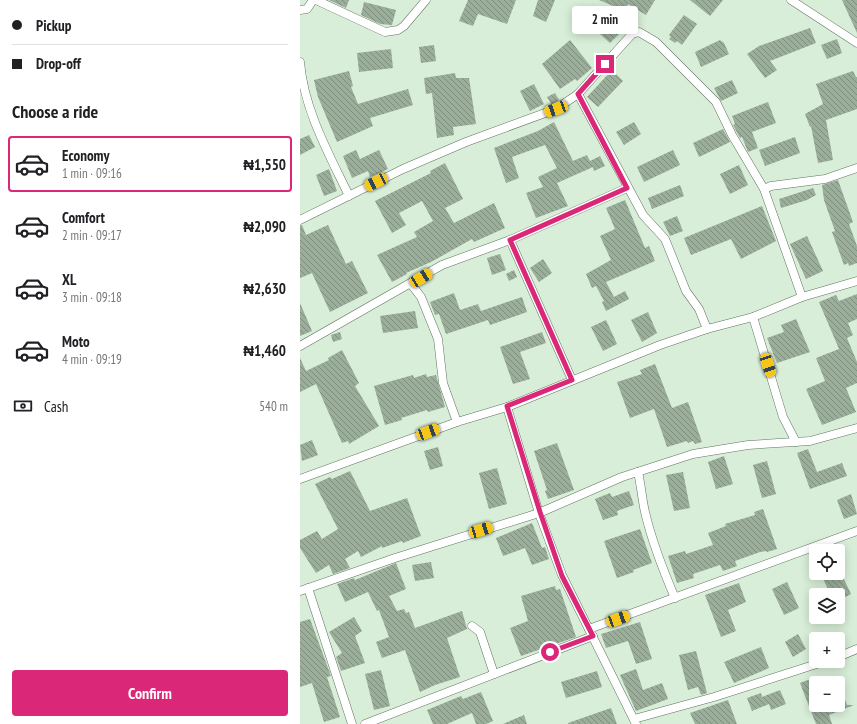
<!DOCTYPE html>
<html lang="en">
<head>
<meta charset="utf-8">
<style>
	:root { --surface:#fff; --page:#f6f6f6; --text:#202124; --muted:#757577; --line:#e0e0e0; --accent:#db2777 }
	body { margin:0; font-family:"PT Sans Narrow",sans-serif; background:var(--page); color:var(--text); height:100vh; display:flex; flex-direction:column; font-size:15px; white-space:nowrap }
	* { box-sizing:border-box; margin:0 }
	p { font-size:13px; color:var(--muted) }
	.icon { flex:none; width:22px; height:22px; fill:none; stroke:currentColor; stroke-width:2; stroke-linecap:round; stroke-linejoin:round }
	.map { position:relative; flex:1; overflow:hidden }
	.drawer { display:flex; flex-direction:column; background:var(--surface); width:300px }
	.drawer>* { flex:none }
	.hud { display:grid; align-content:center; height:88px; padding:0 12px; background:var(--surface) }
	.tools { position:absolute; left:509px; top:544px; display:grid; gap:8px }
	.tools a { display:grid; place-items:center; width:36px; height:36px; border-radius:4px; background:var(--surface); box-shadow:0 2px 10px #0003; font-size:20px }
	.end { position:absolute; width:18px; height:18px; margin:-9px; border:5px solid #db2777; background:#fff; box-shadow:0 0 0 2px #fff }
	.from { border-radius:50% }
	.bubble { position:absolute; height:28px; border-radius:4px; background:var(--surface); box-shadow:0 2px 10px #0003; font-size:13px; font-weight:700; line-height:28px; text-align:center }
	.car { position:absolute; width:12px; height:24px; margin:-12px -6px; border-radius:5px; box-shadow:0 0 3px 1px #0007; background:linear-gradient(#f5c518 24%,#345 0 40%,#f5c518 0 76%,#345 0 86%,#f5c518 0) }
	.hud b { display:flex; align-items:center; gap:14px; height:38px; font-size:15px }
	.hud b+b { border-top:1px solid var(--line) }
	.hud i { width:10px; height:10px; background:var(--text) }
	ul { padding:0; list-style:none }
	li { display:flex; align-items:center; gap:12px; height:56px; margin:0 8px 6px; padding:0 4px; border:2px solid transparent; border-radius:4px }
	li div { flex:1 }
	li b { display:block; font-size:15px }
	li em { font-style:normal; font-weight:700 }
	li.on { border-color:var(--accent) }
	li>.icon { width:36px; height:36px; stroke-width:1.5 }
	h2 { padding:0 12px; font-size:18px; line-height:48px }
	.pay { display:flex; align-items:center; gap:10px; height:44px; padding:0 12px; font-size:15px }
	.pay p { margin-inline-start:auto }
	.action { display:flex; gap:8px; margin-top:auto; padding:8px 12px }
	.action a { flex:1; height:46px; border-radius:4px; background:var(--accent); color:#fff; font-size:16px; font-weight:700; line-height:46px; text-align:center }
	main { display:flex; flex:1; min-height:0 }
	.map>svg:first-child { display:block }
</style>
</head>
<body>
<main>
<section class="drawer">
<div class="hud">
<b><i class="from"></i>Pickup</b>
<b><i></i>Drop-off</b>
</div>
<h2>Choose a ride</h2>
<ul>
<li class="on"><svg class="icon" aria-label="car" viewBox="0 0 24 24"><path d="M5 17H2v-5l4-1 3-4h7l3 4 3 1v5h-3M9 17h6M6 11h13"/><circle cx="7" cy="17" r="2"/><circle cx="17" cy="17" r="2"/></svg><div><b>Economy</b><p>1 min · 09:16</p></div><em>₦1,550</em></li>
<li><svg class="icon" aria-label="car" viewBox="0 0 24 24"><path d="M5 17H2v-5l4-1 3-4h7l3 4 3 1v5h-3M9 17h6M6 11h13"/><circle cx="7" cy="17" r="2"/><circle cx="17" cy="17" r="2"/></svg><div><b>Comfort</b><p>2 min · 09:17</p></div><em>₦2,090</em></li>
<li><svg class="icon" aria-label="car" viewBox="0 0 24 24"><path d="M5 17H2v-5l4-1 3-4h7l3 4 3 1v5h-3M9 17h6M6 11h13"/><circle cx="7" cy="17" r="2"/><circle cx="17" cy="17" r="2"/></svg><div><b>XL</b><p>3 min · 09:18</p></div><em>₦2,630</em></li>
<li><svg class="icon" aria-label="car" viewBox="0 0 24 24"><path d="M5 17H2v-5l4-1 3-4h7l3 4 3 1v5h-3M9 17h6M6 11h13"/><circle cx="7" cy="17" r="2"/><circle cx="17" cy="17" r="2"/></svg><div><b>Moto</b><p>4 min · 09:19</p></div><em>₦1,460</em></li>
</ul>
<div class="pay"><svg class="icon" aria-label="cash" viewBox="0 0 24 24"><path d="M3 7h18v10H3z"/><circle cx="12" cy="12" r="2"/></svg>Cash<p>540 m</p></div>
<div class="action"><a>Confirm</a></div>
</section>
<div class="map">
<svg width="557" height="724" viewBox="0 0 557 724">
	<defs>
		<pattern id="building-back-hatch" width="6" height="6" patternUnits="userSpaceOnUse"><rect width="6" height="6" fill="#9aae9a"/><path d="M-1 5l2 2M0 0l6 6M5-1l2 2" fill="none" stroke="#7e8e7e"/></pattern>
	</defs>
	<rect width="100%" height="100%" fill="#d8eed8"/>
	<g fill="url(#building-back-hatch)">
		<path d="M29,0H49L46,8Z"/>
		<path d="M168,0H216L207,24L178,14L173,26L159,21Z"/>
		<path d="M238,0H255L246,22L233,16Z"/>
		<path d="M299,0H355L346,15L328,4L325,11Z"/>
		<path d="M390,0H423L410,16Z"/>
		<path d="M542,0H557V33Z"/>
		<path d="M64,2L96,10L92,25L80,24L61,15Z"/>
		<path d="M299,14L320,33L310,43L290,25Z"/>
		<path d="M384,15L397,24L382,45L377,41L375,43L369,39L371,37L369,35Z"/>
		<path d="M510,28L516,43L470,61L477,70L465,78L447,54L459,46Z"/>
		<path d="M537,39L542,53L527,59L521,45Z"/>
		<path d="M270,40L292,68L277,81L275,79L260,89L242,64Z"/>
		<path d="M420,40L424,43L429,54L401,67L395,52Z"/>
		<path d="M134,45L136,61L121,63L119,47Z"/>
		<path d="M91,49L93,68L59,72L57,53Z"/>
		<path d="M312,70L323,81L298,107L287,97Z"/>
		<path d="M49,71L53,86L51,87L58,104L108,89L113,105L70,118L73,126L37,142L18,97L14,80Z"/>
		<path d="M553,71L556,77H557V109L526,120L533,160L518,163L511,126L510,127L505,114L523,104L516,84Z"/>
		<path d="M155,73L156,78H169L176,124L153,127L154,135L137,138L132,93L126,94L124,78Z"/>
		<path d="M432,80L438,93L421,101L414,88Z"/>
		<path d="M234,84L244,104L230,111L220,91Z"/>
		<path d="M255,93L259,100L252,105L247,97Z"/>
		<path d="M468,102L476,123L452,132L458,148L448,152L442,137L440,138L433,125L435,124L432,116Z"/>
		<path d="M254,122L273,161L287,155L290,161L300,156L305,166L294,171L293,167L257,183L268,206L236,218L226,193L243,187L238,177L257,168L245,145L212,157L219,178L206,183L194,148L238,131Z"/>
		<path d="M334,122L341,134L324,145L316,132Z"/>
		<path d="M423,129L430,142L399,157L393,143Z"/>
		<path d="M9,135L15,147L0,155V139Z"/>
		<path d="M495,137L500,153L465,166L459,150Z"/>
		<path d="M56,150L60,159L79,150L88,169L70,177L68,171L52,178L43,156Z"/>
		<path d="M373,150L380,165L344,182L337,167Z"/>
		<path d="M145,163L163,199L145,208L154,223L194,203L205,228L174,242L172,239L131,262L106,273L107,274L92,282L77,255L117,237L114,232L133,221L122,201L99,213L106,225L92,233L75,201L131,173L130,171Z"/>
		<path d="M439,165L448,185L430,194L420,174Z"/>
		<path d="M29,169L37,191L24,196L16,175Z"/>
		<path d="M538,180L553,222L549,224L557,246V263L549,266L548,263L544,265L532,232L535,231L524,200L522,185Z"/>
		<path d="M380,185L384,196L352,209L348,198Z"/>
		<path d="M513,188L516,195L507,200L481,208L479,199Z"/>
		<path d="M325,200L345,248L349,246L355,261L306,282L314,297L325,291L329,299L306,311L302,302L304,301L296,286L292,288L286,274L311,260L300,236L315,229L306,208Z"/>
		<path d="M462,206L476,241L441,259L431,239L391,255L384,238Z"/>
		<path d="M377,216L383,231L370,236L363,222Z"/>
		<path d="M0,225H2L6,235L28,225L46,264L52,261L68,293L30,312L12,273L0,278Z"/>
		<path d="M507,236L523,271L506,279L490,244Z"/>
		<path d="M200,254L206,270L192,275L187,258Z"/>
		<path d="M243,259L252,273L239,282L230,268Z"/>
		<path d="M214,270L217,277L209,281L206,274Z"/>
		<path d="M154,293L160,310L178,304L181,311L222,297L227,312L190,325L188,320L146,334L139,314L135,315L130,302Z"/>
		<path d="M557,294V319L548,323L553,335L547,338L557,362V383L546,388L556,412L522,425L506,389L525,381L516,358L539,349L519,302L536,295L539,301Z"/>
		<path d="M0,303L12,331L0,336Z"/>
		<path d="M115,311L118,328L83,333L80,316Z"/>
		<path d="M348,312L357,333L342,342L331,320Z"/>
		<path d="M496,319L510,352L477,363L467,338L484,332L481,325Z"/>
		<path d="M306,320L317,344L303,351L291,327Z"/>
		<path d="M40,332L42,339L33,342L31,335Z"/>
		<path d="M242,332L246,343L220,352L230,379L213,384L200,347Z"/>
		<path d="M42,350L59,383L55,386L79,426L49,444L48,441L42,443L16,384L0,392V358L6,371L29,360L28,358Z"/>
		<path d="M355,364L372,408L388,402L402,442L395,444L393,441L388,443L387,441L367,447L354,409L330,418L317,382L342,374L340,370Z"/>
		<path d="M126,374L127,377L136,375L145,407L128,412L127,410L101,418L102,420L85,425L74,386L113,375L114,378Z"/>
		<path d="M12,440L18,455L2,461L0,445Z"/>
		<path d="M257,443L274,490L248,499L245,491L247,490L234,451Z"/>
		<path d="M138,447L143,466L130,470L124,451Z"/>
		<path d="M508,449L517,472L542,463L547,476L510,489L497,453Z"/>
		<path d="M424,456L433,484L416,489L408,462Z"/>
		<path d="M467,461L476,494L462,498L453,465Z"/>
		<path d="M197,468L207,504L189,509L179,473Z"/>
		<path d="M50,471L70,511L107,498L121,536L103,543L102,541L82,548V546L61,557L58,551L45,559L50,568L33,574L29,565L16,573L0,548V540L17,531L22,539L38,529L15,484L30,477L32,479Z"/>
		<path d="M383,472L390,508L374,511L366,475Z"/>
		<path d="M329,491L334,505L317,511L318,515L303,520L295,499L310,493L312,497Z"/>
		<path d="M551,494L557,514L544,519L537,500Z"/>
		<path d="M463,509L477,549L467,552L466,551L460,552L435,561L437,566L423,571L420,565L393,574L394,578L377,583L368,556L385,551L386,554L413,545L408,533L426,526L425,524L455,515L454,512Z"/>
		<path d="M232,523L242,548L245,547L249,559L232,565L225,548L203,556L196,538Z"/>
		<path d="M340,529L352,563L333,570L334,572L317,578L304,541Z"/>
		<path d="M131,562L134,578L115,581L112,565Z"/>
		<path d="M96,563L106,589L89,596L97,611L104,609L106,613L109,612L115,628L162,611L167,629L147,638L160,677L135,685L120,692L105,650L82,658L76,642L89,637L79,610L77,611L68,592L45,602L37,584L54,578L55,580Z"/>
		<path d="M520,573H541L551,594L538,601V595H531Z"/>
		<path d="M487,582L499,608L484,615L472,589Z"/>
		<path d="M439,583L446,602L428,610L436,631L421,637L405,595Z"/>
		<path d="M255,586L256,590L260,589L276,637L221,656L210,628L228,621L221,596Z"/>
		<path d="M54,617L62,631L55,636L65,663L41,671L36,657L42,653L29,632Z"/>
		<path d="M10,619L31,676L27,677L40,717L24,722L12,683L0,687V622Z"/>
		<path d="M340,622L352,659L336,664L328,641L306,648L301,634Z"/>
		<path d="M498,634L506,649L493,657L485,642Z"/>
		<path d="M461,647L469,668L434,683L424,662Z"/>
		<path d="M396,651L407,693L401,695L398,687L388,690L379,655Z"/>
		<path d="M336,669L343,690L362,683L368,699L336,711L320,675Z"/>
		<path d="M81,670L90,706L74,710L65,674Z"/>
		<path d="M297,671L302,687L266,698L261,682Z"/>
		<path d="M516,677V705H538L539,684L547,705H554L529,715L532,724H516L500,683Z"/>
		<path d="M480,690L486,704L471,710L469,704L452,711L447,698L461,693L462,697Z"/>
		<path d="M181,692L193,721L186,724H176L172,713L147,724H133L127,710L161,696L163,699Z"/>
		<path d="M428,700L437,724H395L390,713Z"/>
		<path d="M311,708L317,724H268V723Z"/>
		<path d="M224,715L227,724H203Z"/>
	</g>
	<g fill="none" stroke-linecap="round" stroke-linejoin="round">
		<g stroke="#617461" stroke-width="9">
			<g id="street">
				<path d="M16,0L85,32L98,30L104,26L126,0"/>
				<path d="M491,0L557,43"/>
				<path d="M0,10L7,9L13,0"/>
				<path d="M0,62C4,110 29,154 49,196"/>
				<path d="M278,94L343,215L365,239L386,291L399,309L407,329"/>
				<path d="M464,189L471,186L525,179L557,168"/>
				<path d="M0,220L103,169L166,142L256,109L278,94L332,34L339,32L356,42L416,102L432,135L464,189L502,297"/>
				<path d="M210,240L327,188"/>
				<path d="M111,284L121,297L138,339L143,383L157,422"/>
				<path d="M453,317L483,417L496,442"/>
				<path d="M0,346L142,265L210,240L272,380"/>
				<path d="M207,407L239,513L262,575L336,724"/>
				<path d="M338,472C341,485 342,499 345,512C352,542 363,570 375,598"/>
				<path d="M0,479L157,422L207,407L360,345L407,329L453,317L502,297L557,281"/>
				<path d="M8,588L52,724"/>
				<path d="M0,591L95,558L239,513L322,477L393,454L448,445L510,441L557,428"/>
				<path d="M172,626L180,632L194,674"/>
				<path d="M289,629L557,531"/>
				<path d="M538,657L557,649"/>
				<path d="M334,719L414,697L526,661"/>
				<path d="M65,724L293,636"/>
			</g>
		</g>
		<use href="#street" stroke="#fff" stroke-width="8"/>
	</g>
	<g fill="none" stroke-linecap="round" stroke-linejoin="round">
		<path stroke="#db2777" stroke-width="5" d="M250,652L293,636L262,576L240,512L207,406L272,380L210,240L327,188L278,94L305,64"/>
	</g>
</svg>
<div class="tools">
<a><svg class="icon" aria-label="locate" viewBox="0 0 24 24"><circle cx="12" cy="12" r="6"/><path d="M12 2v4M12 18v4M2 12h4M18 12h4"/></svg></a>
<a><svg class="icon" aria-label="layers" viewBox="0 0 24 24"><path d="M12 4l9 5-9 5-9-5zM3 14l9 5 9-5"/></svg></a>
<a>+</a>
<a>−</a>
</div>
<i class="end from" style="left:250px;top:652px"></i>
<i class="end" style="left:305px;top:64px"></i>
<div class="bubble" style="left:272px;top:6px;width:66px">2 min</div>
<i class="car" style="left:256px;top:109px;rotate:250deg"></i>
<i class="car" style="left:76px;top:182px;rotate:244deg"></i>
<i class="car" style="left:121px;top:278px;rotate:59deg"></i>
<i class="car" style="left:468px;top:365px;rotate:162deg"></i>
<i class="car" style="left:128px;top:432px;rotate:70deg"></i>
<i class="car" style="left:181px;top:530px;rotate:73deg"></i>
<i class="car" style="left:318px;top:619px;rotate:70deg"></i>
</div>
</main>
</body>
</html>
